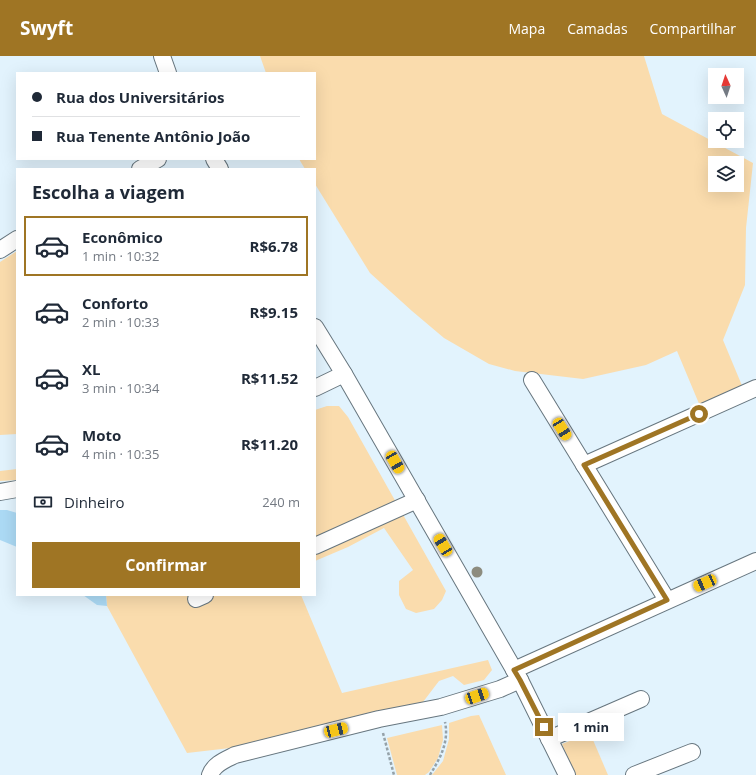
<!DOCTYPE html>
<html lang="pt">
<head>
<meta charset="utf-8">
<style>
	:root { --surface:#fff; --page:#f2f2f3; --text:#1f2937; --muted:#747a83; --line:#e0e1e3; --accent:#9f7524 }
	body { margin:0; font-family:"Open Sans",sans-serif; background:var(--page); color:var(--text); height:100vh; display:flex; flex-direction:column; font-size:15px; white-space:nowrap }
	* { box-sizing:border-box; margin:0 }
	p { font-size:13px; color:var(--muted) }
	.icon { flex:none; width:22px; height:22px; fill:none; stroke:currentColor; stroke-width:2; stroke-linecap:round; stroke-linejoin:round }
	.map { position:relative; flex:1; overflow:hidden }
	.side { position:absolute; left:16px; top:112px; width:300px; height:428px; display:flex; flex-direction:column; background:var(--surface); border-radius:0px; box-shadow:0 4px 16px #0002 }
	.side>* { flex:none }
	.hud { position:absolute; left:16px; top:16px; width:300px; height:88px; border-radius:0px; box-shadow:0 4px 16px #0002; display:grid; align-content:center; height:88px; padding:0 16px; background:var(--surface) }
	.needle { width:26px; rotate:357deg }
	.tools { position:absolute; left:708px; top:12px; display:grid; gap:8px }
	.tools a { display:grid; place-items:center; width:36px; height:36px; border-radius:0px; background:var(--surface); box-shadow:0 4px 16px #0002; font-size:20px }
	.end { position:absolute; width:18px; height:18px; margin:-9px; border:5px solid #9f7524; background:#fff; box-shadow:0 0 0 2px #fff }
	.from { border-radius:50% }
	.bubble { position:absolute; height:28px; border-radius:0px; background:var(--surface); box-shadow:0 4px 16px #0002; font-size:13px; font-weight:700; line-height:28px; text-align:center }
	.car { position:absolute; width:12px; height:24px; margin:-12px -6px; border-radius:5px; box-shadow:0 0 3px 1px #0007; background:linear-gradient(#f5c518 24%,#345 0 40%,#f5c518 0 76%,#345 0 86%,#f5c518 0) }
	.hud b { display:flex; align-items:center; gap:14px; height:38px; font-size:15px }
	.hud b+b { border-top:1px solid var(--line) }
	.hud i { width:10px; height:10px; background:var(--text) }
	ul { padding:0; list-style:none }
	li { display:flex; align-items:center; gap:12px; height:60px; margin:0 8px 6px; padding:0 8px; border:2px solid transparent; border-radius:0px }
	li div { flex:1 }
	li b { display:block; font-size:15px }
	li em { font-style:normal; font-weight:700 }
	li.selected { border-color:var(--accent) }
	li>.icon { width:36px; height:36px; stroke-width:1.5 }
	h2 { padding:0 16px; font-size:18px; line-height:48px }
	.pay { display:flex; align-items:center; gap:10px; height:44px; padding:0 16px; font-size:15px }
	.pay p { margin-inline-start:auto }
	.primary-button { display:flex; gap:8px; margin-top:auto; padding:8px 16px }
	.primary-button a { flex:1; height:46px; border-radius:0px; background:var(--accent); color:#fff; font-size:16px; font-weight:700; line-height:46px; text-align:center }
	header { display:flex; align-items:center; gap:24px; box-sizing:border-box; height:56px; padding:0 20px; background:var(--accent); color:#fff }
	header strong { font-size:19px }
	nav { display:flex; gap:22px; margin-inline-start:auto; font-size:14px }
	.map>svg:first-child { display:block }
</style>
</head>
<body>
<header>
<strong>Swyft</strong>
<nav><a>Mapa</a><a>Camadas</a><a>Compartilhar</a></nav>
</header>
<div class="map">
<svg width="756" height="719" viewBox="0 0 756 719">
	<rect width="100%" height="100%" fill="#e2f3fd"/>
	<g fill="#fadcad" fill-rule="evenodd">
		<path d="M260,0H644L662,58L753,107L746,172L745,229L723,284L743,332L700,350L677,295L646,309L583,323L515,315L489,308L444,282L412,255L370,217L315,128V113H305L299,103H315V17H266ZM715,107H737V129H715Z"/>
		<path d="M17,195V378L0,379V206Z"/>
		<path d="M327,350H339L348,361L446,535L442,544L434,553L416,557L406,553L399,539V525L413,514L384,472L348,491L315,505V354Z"/>
		<path d="M17,413V424L0,425V415Z"/>
		<path d="M106,539H301L342,637L488,604L492,614L484,624L464,629L453,620L439,625L423,646L377,656L239,691L187,697L107,550Z"/>
		<path d="M479,659L506,719H432L443,705L449,683V667L471,660Z"/>
		<path d="M442,669L443,684L438,702L429,716L425,719H397L387,682Z"/>
		<path d="M590,677L608,719H575L562,688Z"/>
	</g>
	<g fill="#acdaf5">
		<path d="M0,454H7L17,457V491L0,484Z"/>
		<path d="M83,539H106L107,550L97,549Z"/>
	</g>
	<g fill="none" stroke-linecap="round" stroke-linejoin="round">
		<g stroke="#67767f" stroke-width="18">
			<g id="minor">
				<path d="M162,0L168,17"/>
				<path d="M214,103L220,113"/>
				<path d="M140,113L158,103"/>
				<path d="M0,194L17,183"/>
				<path d="M315,271L344,318L520,624L567,719"/>
				<path d="M532,324L667,544"/>
				<path d="M315,332L344,318"/>
				<path d="M584,409L756,332"/>
				<path d="M0,436L17,433"/>
				<path d="M315,490L417,444"/>
				<path d="M196,543L205,539"/>
				<path d="M514,614L756,505"/>
				<path d="M549,683L641,643"/>
				<path d="M210,719C214,708 225,704 235,699L379,663L441,651L477,640L500,633L520,624"/>
				<path d="M634,719L692,696"/>
			</g>
		</g>
		<g stroke="#95a2a9" stroke-width="2.5" stroke-dasharray="3 2" stroke-linecap="butt">
			<path d="M383,677L394,719"/>
			<path d="M430,719L431,717C441,701 449,685 445,666"/>
		</g>
		<use href="#minor" stroke="#fff" stroke-width="16"/>
	</g>
	<circle fill="#8d8c7f" cx="477" cy="516" r="5.5"/>
	<g fill="none" stroke-linecap="round" stroke-linejoin="round">
		<path stroke="#9f7524" stroke-width="5" d="M544,671L520,624L514,614L667,544L584,409L699,358"/>
	</g>
</svg>
<div class="tools">
<a><svg class="needle" viewBox="-14 -14 28 28"><path d="M0-13l5 13h-10z" fill="#e53935"/><path d="M0 13l5-13h-10z" fill="#747a83"/></svg></a>
<a><svg class="icon" aria-label="locate" viewBox="0 0 24 24"><circle cx="12" cy="12" r="6"/><path d="M12 2v4M12 18v4M2 12h4M18 12h4"/></svg></a>
<a><svg class="icon" aria-label="layers" viewBox="0 0 24 24"><path d="M12 4l9 5-9 5-9-5zM3 14l9 5 9-5"/></svg></a>
</div>
<i class="end from" style="left:699px;top:358px"></i>
<i class="end" style="left:544px;top:671px"></i>
<div class="bubble" style="left:558px;top:657px;width:66px">1 min</div>
<i class="car" style="left:562px;top:373px;rotate:148deg"></i>
<i class="car" style="left:395px;top:406px;rotate:150deg"></i>
<i class="car" style="left:443px;top:489px;rotate:329deg"></i>
<i class="car" style="left:705px;top:527px;rotate:246deg"></i>
<i class="car" style="left:477px;top:640px;rotate:71deg"></i>
<i class="car" style="left:336px;top:674px;rotate:76deg"></i>
<div class="hud">
<b><i class="from"></i>Rua dos Universitários</b>
<b><i></i>Rua Tenente Antônio João</b>
</div>
<section class="side">
<h2>Escolha a viagem</h2>
<ul>
<li class="selected"><svg class="icon" aria-label="car" viewBox="0 0 24 24"><path d="M5 17H2v-5l4-1 3-4h7l3 4 3 1v5h-3M9 17h6M6 11h13"/><circle cx="7" cy="17" r="2"/><circle cx="17" cy="17" r="2"/></svg><div><b>Econômico</b><p>1 min · 10:32</p></div><em>R$6.78</em></li>
<li><svg class="icon" aria-label="car" viewBox="0 0 24 24"><path d="M5 17H2v-5l4-1 3-4h7l3 4 3 1v5h-3M9 17h6M6 11h13"/><circle cx="7" cy="17" r="2"/><circle cx="17" cy="17" r="2"/></svg><div><b>Conforto</b><p>2 min · 10:33</p></div><em>R$9.15</em></li>
<li><svg class="icon" aria-label="car" viewBox="0 0 24 24"><path d="M5 17H2v-5l4-1 3-4h7l3 4 3 1v5h-3M9 17h6M6 11h13"/><circle cx="7" cy="17" r="2"/><circle cx="17" cy="17" r="2"/></svg><div><b>XL</b><p>3 min · 10:34</p></div><em>R$11.52</em></li>
<li><svg class="icon" aria-label="car" viewBox="0 0 24 24"><path d="M5 17H2v-5l4-1 3-4h7l3 4 3 1v5h-3M9 17h6M6 11h13"/><circle cx="7" cy="17" r="2"/><circle cx="17" cy="17" r="2"/></svg><div><b>Moto</b><p>4 min · 10:35</p></div><em>R$11.20</em></li>
</ul>
<div class="pay"><svg class="icon" aria-label="cash" viewBox="0 0 24 24"><path d="M3 7h18v10H3z"/><circle cx="12" cy="12" r="2"/></svg>Dinheiro<p>240 m</p></div>
<div class="primary-button"><a>Confirmar</a></div>
</section>
</div>
</body>
</html>
